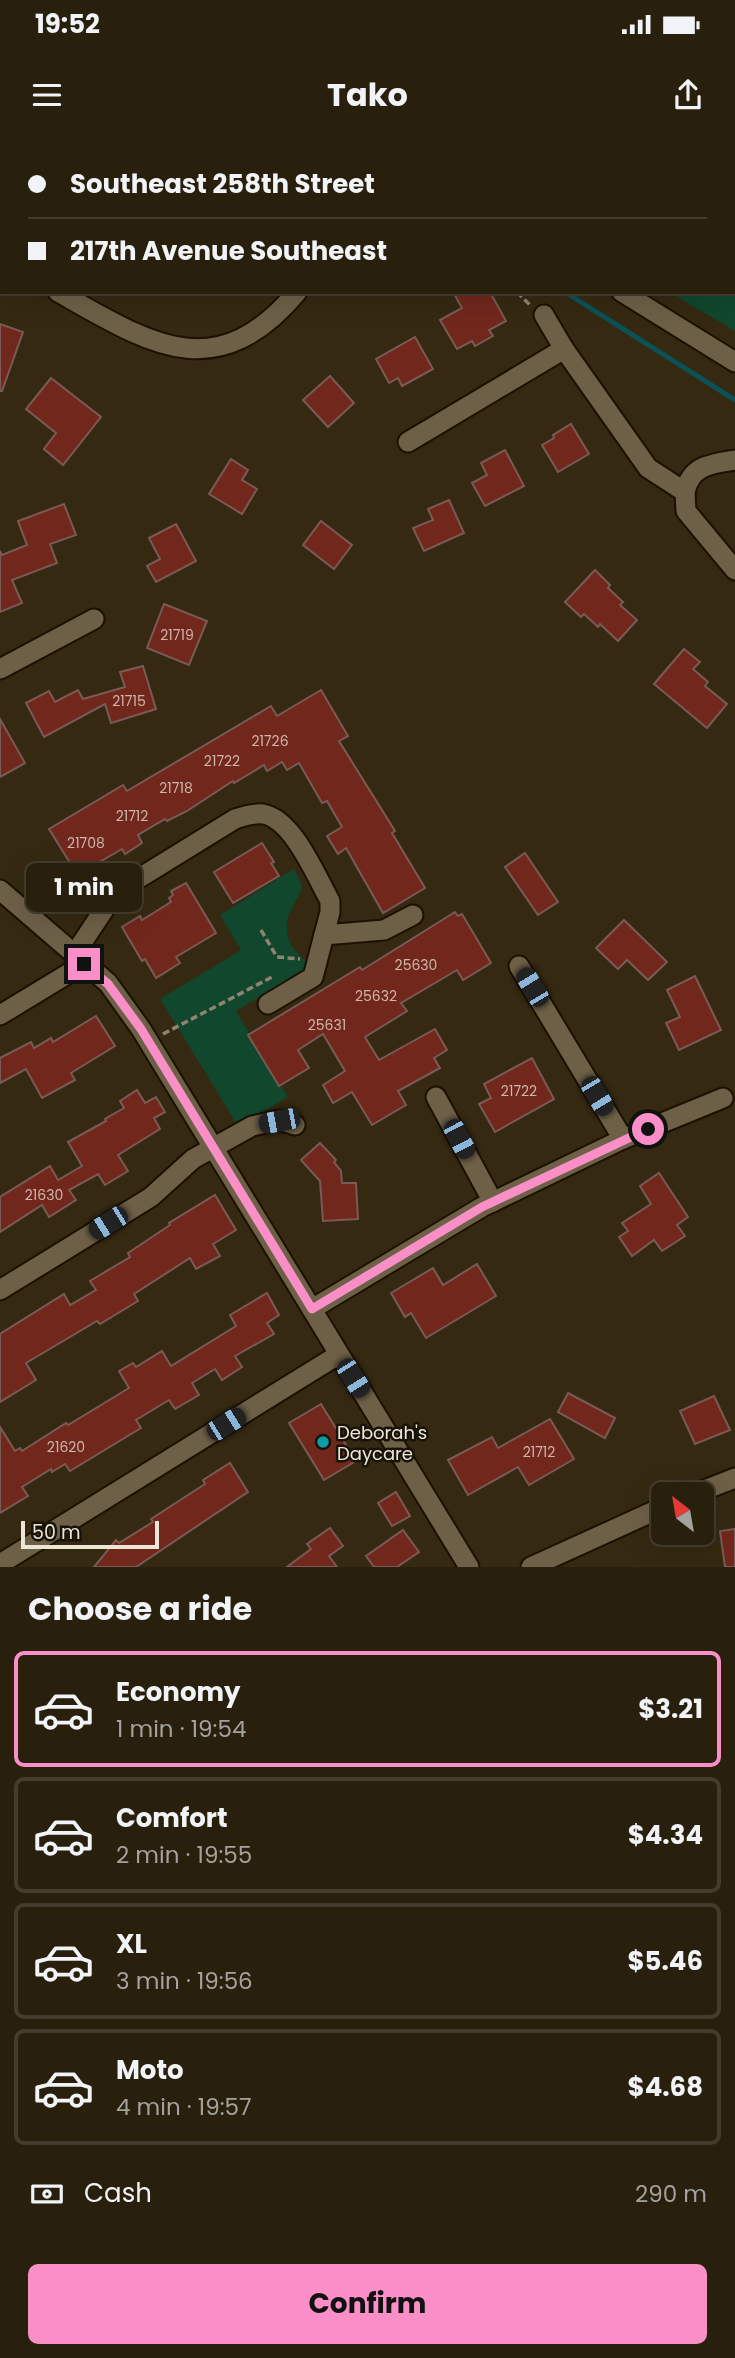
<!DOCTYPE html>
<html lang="en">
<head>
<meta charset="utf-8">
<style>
	:root { --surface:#281f0d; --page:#342c1b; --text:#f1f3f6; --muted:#a5a29d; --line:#443d2e; --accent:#fa8fc7 }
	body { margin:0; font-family:Poppins,sans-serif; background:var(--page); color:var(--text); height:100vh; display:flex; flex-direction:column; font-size:26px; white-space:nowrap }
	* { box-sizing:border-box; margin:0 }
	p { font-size:23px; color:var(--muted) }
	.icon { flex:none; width:38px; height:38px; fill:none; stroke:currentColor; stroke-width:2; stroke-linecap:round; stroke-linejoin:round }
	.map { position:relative; height:1427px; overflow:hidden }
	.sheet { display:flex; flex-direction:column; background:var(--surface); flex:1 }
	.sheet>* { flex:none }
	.hud { position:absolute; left:0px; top:0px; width:735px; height:154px; box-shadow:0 7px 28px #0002,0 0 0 2px var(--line); display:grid; align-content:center; height:154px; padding:0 28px; background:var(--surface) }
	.needle { width:46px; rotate:329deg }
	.tools { position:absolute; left:651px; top:1342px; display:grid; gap:14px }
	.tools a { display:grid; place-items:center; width:63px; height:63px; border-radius:10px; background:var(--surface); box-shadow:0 7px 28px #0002,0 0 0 2px var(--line); font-size:35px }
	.scale { position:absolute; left:21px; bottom:18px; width:138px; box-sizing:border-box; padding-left:7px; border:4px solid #ede6d7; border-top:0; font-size:19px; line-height:24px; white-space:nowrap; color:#ede6d7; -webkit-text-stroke:5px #181308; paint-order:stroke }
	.end { position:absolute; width:32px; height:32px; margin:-16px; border:9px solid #fa8fc7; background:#111; box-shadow:0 0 0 4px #111 }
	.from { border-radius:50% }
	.bubble { position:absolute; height:49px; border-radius:10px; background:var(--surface); box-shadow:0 7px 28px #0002,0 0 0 2px var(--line); font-size:23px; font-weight:700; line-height:49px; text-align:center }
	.car { position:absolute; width:21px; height:42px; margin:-21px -10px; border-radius:9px; box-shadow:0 0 5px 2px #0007; background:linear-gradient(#222 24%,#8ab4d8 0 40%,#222 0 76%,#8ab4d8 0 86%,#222 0) }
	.hud b { display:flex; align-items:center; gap:24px; height:66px; font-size:26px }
	.hud b+b { border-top:2px solid var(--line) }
	.hud i { width:18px; height:18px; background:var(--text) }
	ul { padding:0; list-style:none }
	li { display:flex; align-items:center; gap:21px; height:116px; margin:0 14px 10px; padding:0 14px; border:4px solid var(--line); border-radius:10px }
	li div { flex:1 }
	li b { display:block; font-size:26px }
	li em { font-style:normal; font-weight:700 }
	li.active { border-color:var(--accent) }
	li>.icon { width:63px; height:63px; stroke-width:1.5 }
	h2 { padding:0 28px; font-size:32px; line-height:84px }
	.pay { display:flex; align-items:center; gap:18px; height:77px; padding:0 28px; font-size:26px }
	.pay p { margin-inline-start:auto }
	.primary-button { display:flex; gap:14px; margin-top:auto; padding:14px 28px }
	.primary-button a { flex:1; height:80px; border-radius:10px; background:var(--accent); color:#111; font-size:28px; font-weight:700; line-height:80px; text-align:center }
	.status { display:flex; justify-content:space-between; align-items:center; height:49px; padding:0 35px; background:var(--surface); direction:ltr }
	.status svg { height:19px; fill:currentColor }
	header { display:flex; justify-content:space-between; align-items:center; height:91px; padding:0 28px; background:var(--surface); font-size:32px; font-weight:700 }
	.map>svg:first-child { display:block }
</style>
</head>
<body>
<div class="status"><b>19:52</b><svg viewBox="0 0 49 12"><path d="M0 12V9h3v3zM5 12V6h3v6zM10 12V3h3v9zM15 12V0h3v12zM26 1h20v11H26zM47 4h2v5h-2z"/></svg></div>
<header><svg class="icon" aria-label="menu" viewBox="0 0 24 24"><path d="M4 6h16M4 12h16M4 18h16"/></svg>Tako<svg class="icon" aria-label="share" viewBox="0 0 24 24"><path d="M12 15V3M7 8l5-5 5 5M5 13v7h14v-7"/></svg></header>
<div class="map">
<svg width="735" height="1427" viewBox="0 0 735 1427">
	<rect width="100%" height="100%" fill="#352911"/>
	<g fill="#10472d">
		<path d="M455,0H735V191L669,152H733V2Z"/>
		<path d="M294,729L302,746C301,754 296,759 293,766C280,789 288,808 309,823L304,829L236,871L288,957L238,986L160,859L241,810L220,775Z"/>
	</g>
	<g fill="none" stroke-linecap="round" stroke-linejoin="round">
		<path stroke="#0b5257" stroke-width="5" d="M565,152L735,260"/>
	</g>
	<g fill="#71271c" stroke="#795a54" stroke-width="2">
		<path d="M453,152H490L506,181L489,190L493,196L475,206L472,201L457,209L440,180L462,168Z"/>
		<path d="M0,184L23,192L2,251H0Z"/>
		<path d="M415,197L433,229L402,246L398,238L389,243L376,219Z"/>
		<path d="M330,236L354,263L328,287L303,260Z"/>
		<path d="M51,238L101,277L63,325L44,309L56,293L26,269Z"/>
		<path d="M571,284L589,314L558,332L542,305L554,298L553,295Z"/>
		<path d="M505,310L524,346L485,366L472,343L487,335L481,323Z"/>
		<path d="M231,319L248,330L242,340L257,349L242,374L209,354Z"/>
		<path d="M449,360L464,393L424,411L413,388L433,380L428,369Z"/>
		<path d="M64,364L76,395L50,404L57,423L12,440L22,463L0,472V411L2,415L27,405L18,381Z"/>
		<path d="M321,381L352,405L334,429L303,405Z"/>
		<path d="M176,384L196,421L156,442L147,426L160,419L149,398Z"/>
		<path d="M595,430L610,445L608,448L623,462L620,465L637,480L618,501L600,484L598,487L584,474L581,477L565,462Z"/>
		<path d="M164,464L207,481L189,525L147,508Z"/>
		<path d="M684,509L700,522L693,529L708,542L705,546L727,564L707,588L654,544Z"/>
		<path d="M143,526L156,569L111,583L105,564L44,597L26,563L49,551L55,562L78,550L83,559L125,547L120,532Z"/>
		<path d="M321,550L348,596L339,601L395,691L392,693L425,748L383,773L346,708L338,714L327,696L342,687L327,661L322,663L299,623L287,630L282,622L267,631L264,625L234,643L233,641L187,671L167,681L165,679L138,695L142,703L125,714L122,709L98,723L100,727L80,739L49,689L123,645L127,651L271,566L277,576Z"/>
		<path d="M0,579L25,623L0,637Z"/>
		<path d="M262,703L274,722L271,723L279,736L233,763L214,732Z"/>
		<path d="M525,713L558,762L538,775L505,727Z"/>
		<path d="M186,743L216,793L176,817L180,823L156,838L145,819L142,821L122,787L140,776L142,780L171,762L169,758L173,755L171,751Z"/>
		<path d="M455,772L458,776L462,774L491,823L463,840L457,830L401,863L407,871L365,897L379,920L435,889L447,910L434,918L440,928L398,951L406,965L372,985L352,952L333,963L323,945L345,931L323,894L298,910L309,928L279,946L248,895L360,827L362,830Z"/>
		<path d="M624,780L667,822L648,840L627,820L618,829L596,808Z"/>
		<path d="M695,836L721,890L679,910L666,883L680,877L667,850Z"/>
		<path d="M96,876L115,906L71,933L75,940L42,958L26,929L0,943V918L31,902L34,908L51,898L53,902Z"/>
		<path d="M532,918L554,959L495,992L479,964L491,958L484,944Z"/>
		<path d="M137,950L145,963L156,957L165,972L154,978L160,989L118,1015L128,1031L105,1045L98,1034L69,1050L76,1060L49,1077L42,1065L0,1092V1057L50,1026L58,1040L82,1026L68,1002L106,981L105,979L124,968L120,961Z"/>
		<path d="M320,1003L336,1020L334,1022L341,1031L342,1043H356L358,1079L323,1081L320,1041L301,1020Z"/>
		<path d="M659,1033L688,1077L677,1085L685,1096L662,1111L654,1100L632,1116L619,1097L628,1091L622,1083L651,1064L640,1046Z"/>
		<path d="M215,1055L236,1090L213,1104L220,1116L196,1129L190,1118L134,1154L138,1161L100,1184L97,1181L26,1223L36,1240L0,1262V1194L64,1154L70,1165L96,1150L90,1141L130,1117L128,1113L170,1085L169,1083Z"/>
		<path d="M477,1124L496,1156L426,1198L411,1173L405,1177L391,1153L433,1128L443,1145Z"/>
		<path d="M267,1153L279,1175L267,1183L274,1194L235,1216L242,1227L222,1240L215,1229L192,1243L199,1255L175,1269L169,1260L136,1280L141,1288L70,1331L65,1324L52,1332L51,1329L22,1347L28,1356L0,1373V1287L15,1311L20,1308L22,1311L66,1283L68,1285L129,1248L119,1231L133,1223L136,1227L162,1211L171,1226L236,1186L230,1175Z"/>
		<path d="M568,1253L615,1278L605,1298L558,1272Z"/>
		<path d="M714,1256L730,1290L695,1304L680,1271Z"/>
		<path d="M321,1264L356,1321L324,1340L289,1283Z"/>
		<path d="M550,1279L574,1319L529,1345L518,1327L468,1355L448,1320L492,1297L498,1308Z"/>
		<path d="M230,1323L248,1352L136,1427H94L116,1400L119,1403L153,1382L151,1379L205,1344L203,1340Z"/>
		<path d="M396,1352L410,1376L392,1386L378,1363Z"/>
		<path d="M330,1388L343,1406L329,1416L337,1427H287L311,1409L307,1404Z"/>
		<path d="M735,1389V1427H725L720,1391Z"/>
		<path d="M403,1390L419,1412L397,1427H374L366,1416Z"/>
	</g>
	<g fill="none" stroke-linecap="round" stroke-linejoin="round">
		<g stroke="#1c1100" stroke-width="23">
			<g id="minor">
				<path d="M297,0V2"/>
				<path d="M380,0V2"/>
				<path d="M401,0L405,2"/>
				<path d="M0,129L2,130"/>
				<path d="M733,141L735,142"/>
				<path d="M58,152C149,203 215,249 297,152"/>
				<path d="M622,152L735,222"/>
				<path d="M544,175L564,209L648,328L685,352L686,371L735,430"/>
				<path d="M408,302L564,209"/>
				<path d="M685,352C691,325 711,324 735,320"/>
				<path d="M0,529L94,479"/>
				<path d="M0,750L108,843L141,889L469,1427"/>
				<path d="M74,815L115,753L235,679C244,676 254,673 263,674C293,679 316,736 330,761V772L324,795"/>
				<path d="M519,826L623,999"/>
				<path d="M268,864L313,837L324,795L384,790L413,775"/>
				<path d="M0,875L84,824"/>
				<path d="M436,957L493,1062"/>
				<path d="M0,1150L151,1057L193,1019L252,986L279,980L295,985"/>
				<path d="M312,1169L482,1067L623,999L723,958"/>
				<path d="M694,1354L735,1338"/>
				<path d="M0,1424L338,1215"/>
				<path d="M531,1427L663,1367"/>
			</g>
		</g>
		<g stroke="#8e8471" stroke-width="3.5" stroke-dasharray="7 3.5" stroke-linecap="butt">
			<path d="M517,152L530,165"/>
			<path d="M261,790L277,817L300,819"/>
			<path d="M163,894L274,836"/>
		</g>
		<use href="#minor" stroke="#6d6047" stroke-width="19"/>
	</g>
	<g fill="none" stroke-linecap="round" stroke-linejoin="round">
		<path stroke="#fa8fc7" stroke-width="9" d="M84,824L108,844L141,889L312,1169L482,1067L648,989"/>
	</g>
	<circle fill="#0f9aa8" stroke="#181308" stroke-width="2.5" cx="323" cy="1302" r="7"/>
	<g text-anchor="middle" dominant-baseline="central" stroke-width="5" stroke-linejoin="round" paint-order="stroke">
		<g font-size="14" fill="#ceb6a8">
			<text x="177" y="495">21719</text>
			<text x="129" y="561">21715</text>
			<text x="270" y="601">21726</text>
			<text x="222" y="621">21722</text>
			<text x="176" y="648">21718</text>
			<text x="132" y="676">21712</text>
			<text x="86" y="703">21708</text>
			<text x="416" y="825">25630</text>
			<text x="376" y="856">25632</text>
			<text x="327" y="885">25631</text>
			<text x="519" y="951">21722</text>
			<text x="44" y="1055">21630</text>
			<text x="66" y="1307">21620</text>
			<text x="539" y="1312">21712</text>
		</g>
		<g font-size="18" fill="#ede6d7" stroke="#181308" text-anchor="start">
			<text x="337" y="1292">Deborah's<tspan x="337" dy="21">Daycare</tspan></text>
		</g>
	</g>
</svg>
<div class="tools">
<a><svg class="needle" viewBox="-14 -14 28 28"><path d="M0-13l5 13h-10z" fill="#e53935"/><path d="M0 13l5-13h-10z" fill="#a5a29d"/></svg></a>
</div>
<div class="scale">50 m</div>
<i class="end from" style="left:648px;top:989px"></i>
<i class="end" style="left:84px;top:824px"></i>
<div class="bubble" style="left:26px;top:723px;width:116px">1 min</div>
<i class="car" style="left:532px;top:847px;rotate:329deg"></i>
<i class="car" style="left:597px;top:956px;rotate:149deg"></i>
<i class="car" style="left:279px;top:981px;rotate:259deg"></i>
<i class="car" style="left:459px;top:999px;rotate:152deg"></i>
<i class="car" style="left:108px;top:1083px;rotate:238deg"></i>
<i class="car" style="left:353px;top:1238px;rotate:148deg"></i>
<i class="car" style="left:226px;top:1284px;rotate:58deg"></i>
<div class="hud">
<b><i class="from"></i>Southeast 258th Street</b>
<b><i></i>217th Avenue Southeast</b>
</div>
</div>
<section class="sheet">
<h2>Choose a ride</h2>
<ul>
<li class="active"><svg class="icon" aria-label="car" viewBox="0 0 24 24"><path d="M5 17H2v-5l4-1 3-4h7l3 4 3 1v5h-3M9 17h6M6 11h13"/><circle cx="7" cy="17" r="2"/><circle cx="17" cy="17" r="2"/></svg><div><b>Economy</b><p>1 min · 19:54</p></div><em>$3.21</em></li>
<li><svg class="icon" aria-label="car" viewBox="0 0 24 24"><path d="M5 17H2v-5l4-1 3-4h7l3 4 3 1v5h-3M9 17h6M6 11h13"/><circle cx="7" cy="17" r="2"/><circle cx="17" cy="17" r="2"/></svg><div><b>Comfort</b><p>2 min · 19:55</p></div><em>$4.34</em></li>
<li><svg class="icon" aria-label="car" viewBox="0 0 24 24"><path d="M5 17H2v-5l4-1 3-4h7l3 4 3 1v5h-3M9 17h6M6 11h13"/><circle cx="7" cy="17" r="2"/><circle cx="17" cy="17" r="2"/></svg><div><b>XL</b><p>3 min · 19:56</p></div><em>$5.46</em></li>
<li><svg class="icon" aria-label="car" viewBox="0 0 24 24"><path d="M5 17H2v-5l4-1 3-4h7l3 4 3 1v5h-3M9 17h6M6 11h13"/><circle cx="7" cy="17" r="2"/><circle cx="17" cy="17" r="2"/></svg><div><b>Moto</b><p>4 min · 19:57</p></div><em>$4.68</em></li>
</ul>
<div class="pay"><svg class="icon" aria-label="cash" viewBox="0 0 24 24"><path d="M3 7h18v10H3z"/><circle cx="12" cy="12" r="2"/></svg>Cash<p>290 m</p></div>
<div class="primary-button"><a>Confirm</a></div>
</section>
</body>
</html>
